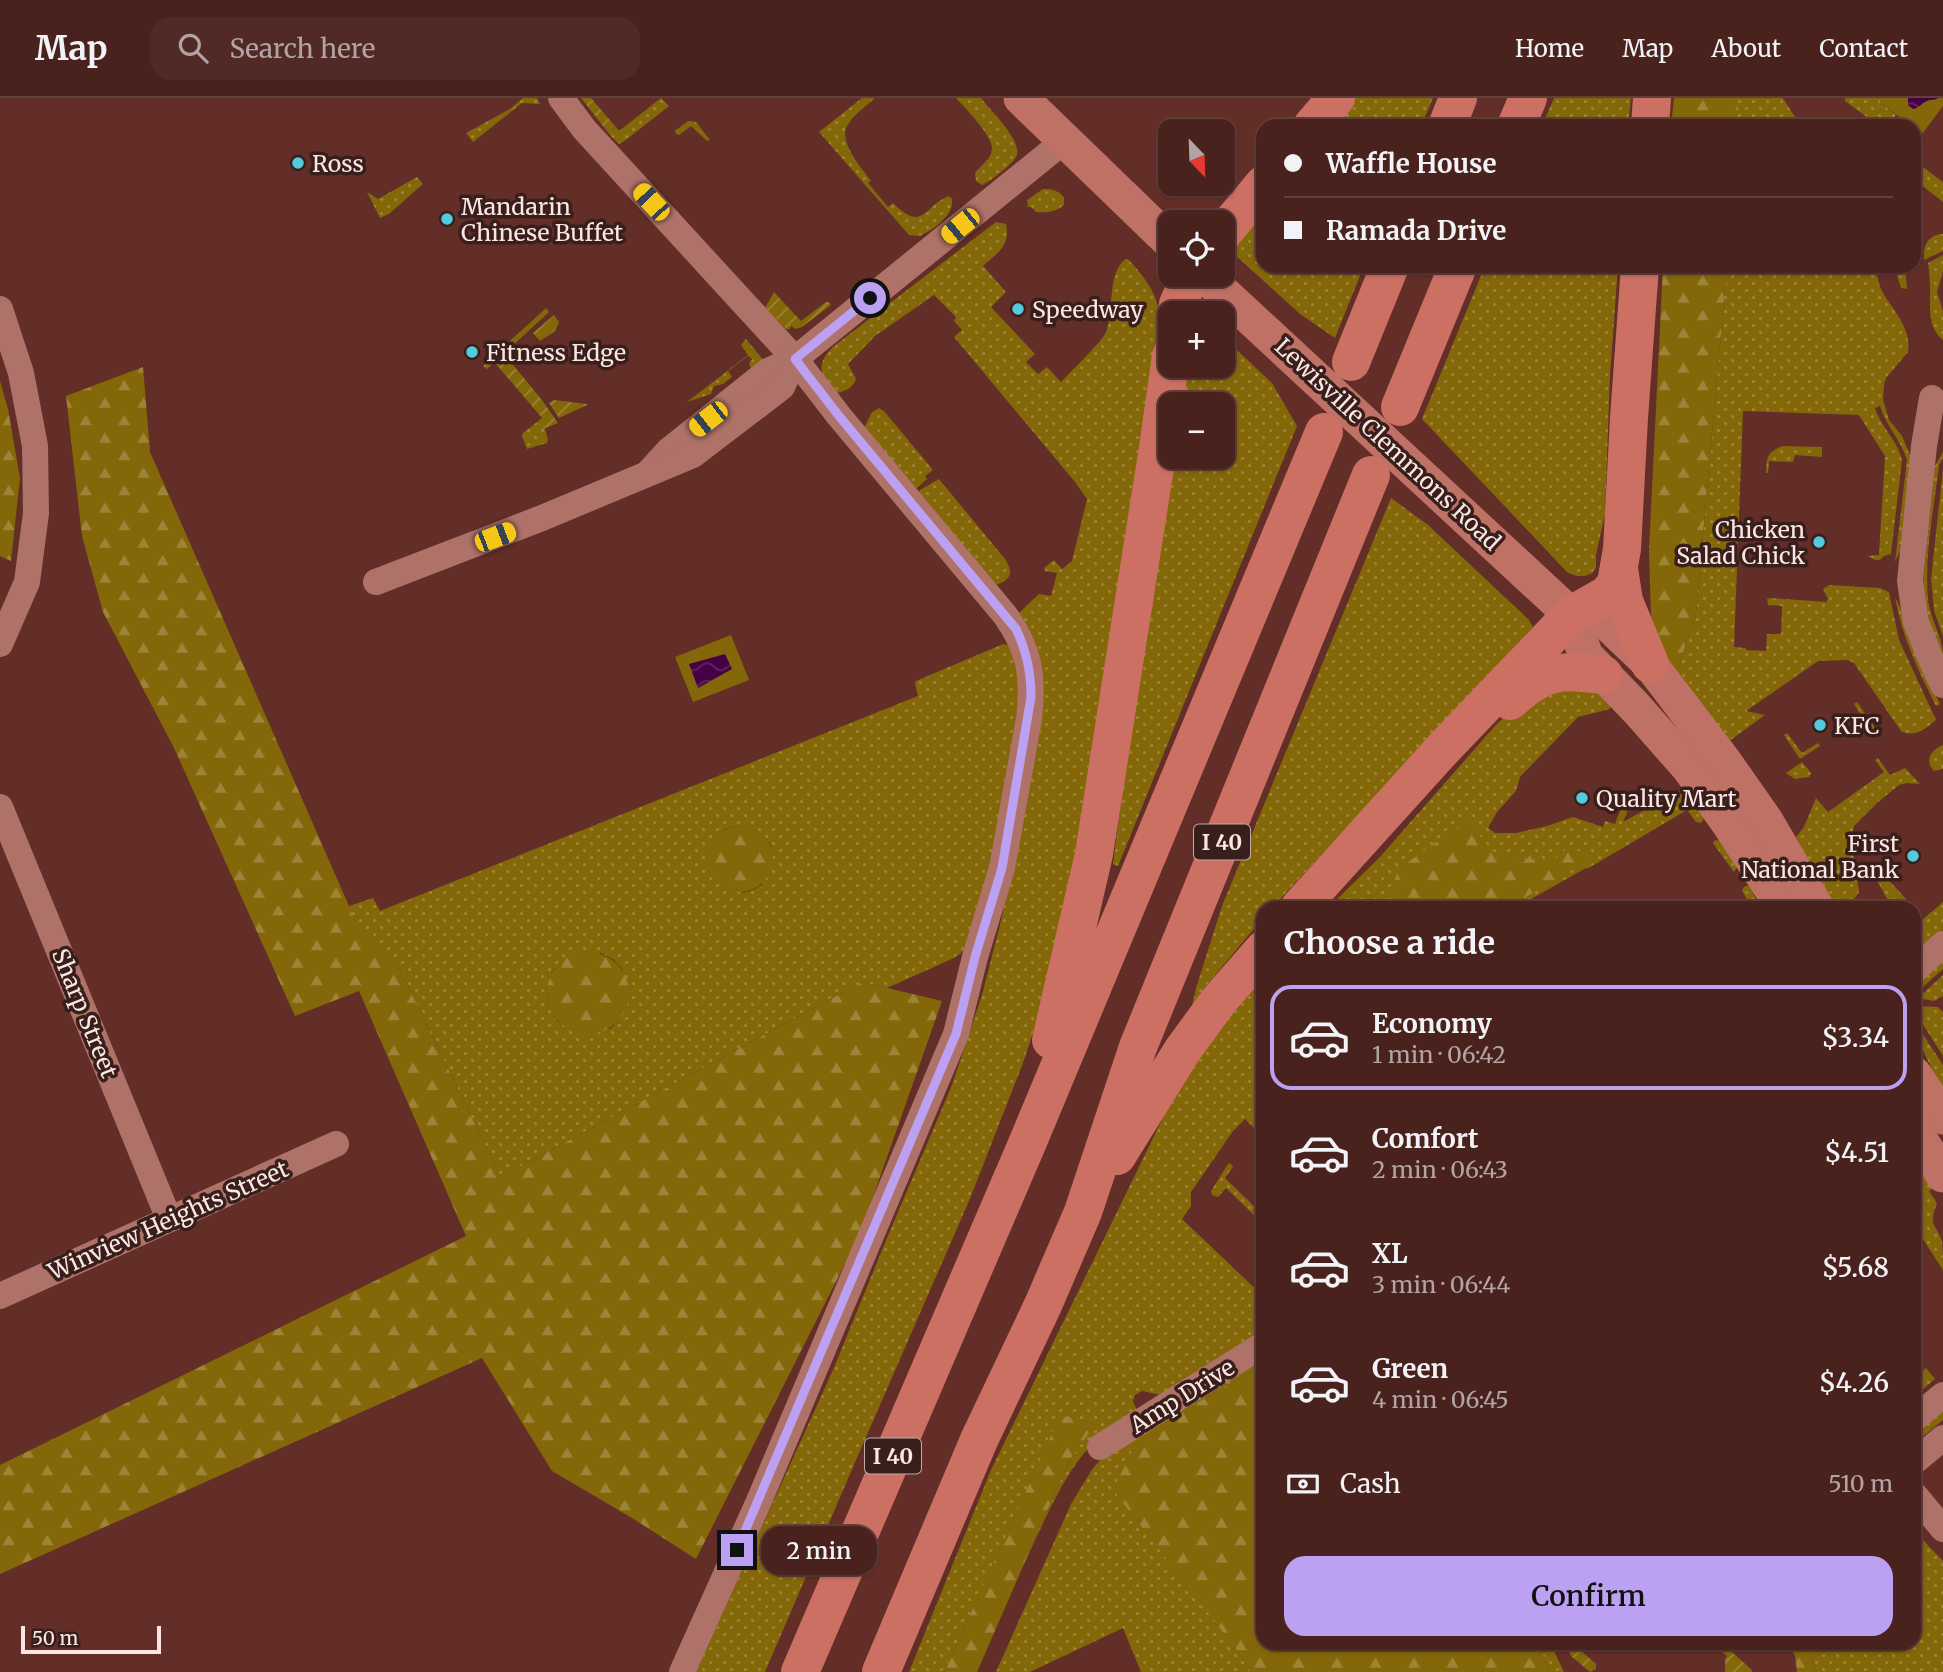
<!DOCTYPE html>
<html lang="en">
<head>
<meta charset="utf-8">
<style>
	:root { --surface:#4a221d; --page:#512a26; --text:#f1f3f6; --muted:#b2a4a4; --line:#613f3b; --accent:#bca0f2 }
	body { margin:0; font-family:Merriweather,serif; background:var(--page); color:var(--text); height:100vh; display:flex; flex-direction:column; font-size:26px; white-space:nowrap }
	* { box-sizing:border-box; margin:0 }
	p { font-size:23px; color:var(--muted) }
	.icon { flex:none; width:38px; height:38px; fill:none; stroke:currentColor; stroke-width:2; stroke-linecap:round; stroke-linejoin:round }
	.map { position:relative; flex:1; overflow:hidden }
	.side { position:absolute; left:1256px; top:803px; width:665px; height:749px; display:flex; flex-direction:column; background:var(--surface); border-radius:21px; box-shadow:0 2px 5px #0004,0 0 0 2px var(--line) }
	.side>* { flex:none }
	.banner { position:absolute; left:1256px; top:21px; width:665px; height:154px; border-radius:21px; box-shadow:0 2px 5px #0004,0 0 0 2px var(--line); display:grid; align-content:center; height:154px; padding:0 28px; background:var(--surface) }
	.needle { width:46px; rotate:157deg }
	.tools { position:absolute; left:1158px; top:21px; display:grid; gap:14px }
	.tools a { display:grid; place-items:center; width:77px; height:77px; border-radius:14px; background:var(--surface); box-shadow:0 2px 5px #0004,0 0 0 2px var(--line); font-size:35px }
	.scale { position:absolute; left:21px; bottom:18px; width:140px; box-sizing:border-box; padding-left:7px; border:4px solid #fce6e3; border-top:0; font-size:19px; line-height:24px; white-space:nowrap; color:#fce6e3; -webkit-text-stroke:5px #381f1b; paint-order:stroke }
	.end { position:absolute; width:32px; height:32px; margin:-16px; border:9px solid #bca0f2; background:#111; box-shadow:0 0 0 4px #111 }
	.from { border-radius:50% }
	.bubble { position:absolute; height:49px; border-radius:21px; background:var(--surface); box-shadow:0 2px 5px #0004,0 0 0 2px var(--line); font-size:23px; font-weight:600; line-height:49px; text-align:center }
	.car { position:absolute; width:21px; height:42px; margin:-21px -10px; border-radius:9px; box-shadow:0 0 5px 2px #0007; background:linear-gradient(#f5c518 24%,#345 0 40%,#f5c518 0 76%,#345 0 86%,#f5c518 0) }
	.banner b { display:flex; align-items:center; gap:24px; height:66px; font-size:26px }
	.banner b+b { border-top:2px solid var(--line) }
	.banner i { width:18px; height:18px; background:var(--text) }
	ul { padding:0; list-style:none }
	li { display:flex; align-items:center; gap:21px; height:105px; margin:0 14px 10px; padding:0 14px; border:4px solid transparent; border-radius:21px }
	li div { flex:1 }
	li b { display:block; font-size:26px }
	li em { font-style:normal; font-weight:600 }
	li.active { border-color:var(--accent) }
	li>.icon { width:63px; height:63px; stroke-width:1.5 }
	h2 { padding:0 28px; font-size:32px; line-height:84px }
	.pay { display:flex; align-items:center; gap:18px; height:77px; padding:0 28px; font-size:26px }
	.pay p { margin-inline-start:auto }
	.cta { display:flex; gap:14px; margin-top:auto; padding:14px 28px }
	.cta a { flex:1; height:80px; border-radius:21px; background:var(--accent); color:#111; font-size:28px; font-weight:600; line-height:80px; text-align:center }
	header { display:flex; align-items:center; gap:42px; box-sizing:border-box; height:98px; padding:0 35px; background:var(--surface); border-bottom:2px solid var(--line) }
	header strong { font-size:33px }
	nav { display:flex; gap:38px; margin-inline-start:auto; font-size:24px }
	.search { width:490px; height:63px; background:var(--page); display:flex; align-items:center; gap:18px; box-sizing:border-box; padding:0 24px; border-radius:21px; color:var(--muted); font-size:26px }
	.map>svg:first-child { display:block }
</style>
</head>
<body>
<header>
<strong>Map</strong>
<div class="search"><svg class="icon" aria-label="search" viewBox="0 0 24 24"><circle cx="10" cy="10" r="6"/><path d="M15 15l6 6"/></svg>Search here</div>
<nav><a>Home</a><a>Map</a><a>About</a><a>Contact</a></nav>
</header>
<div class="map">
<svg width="1943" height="1574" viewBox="0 0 1943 1574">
	<defs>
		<pattern id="grass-dots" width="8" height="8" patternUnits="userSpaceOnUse" patternTransform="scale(1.75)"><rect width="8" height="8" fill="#846708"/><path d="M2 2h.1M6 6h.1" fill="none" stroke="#9c8438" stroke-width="1.8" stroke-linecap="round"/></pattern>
		<pattern id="forest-firs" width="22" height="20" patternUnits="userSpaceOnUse" patternTransform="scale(1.75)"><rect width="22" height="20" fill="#846708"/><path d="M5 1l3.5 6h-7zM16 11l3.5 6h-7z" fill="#9c8438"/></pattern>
		<pattern id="garden-furrows" width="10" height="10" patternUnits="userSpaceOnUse" patternTransform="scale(1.75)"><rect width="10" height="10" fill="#846708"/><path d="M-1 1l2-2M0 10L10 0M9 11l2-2" fill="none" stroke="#9c8438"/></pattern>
		<pattern id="water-waves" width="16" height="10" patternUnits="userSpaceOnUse" patternTransform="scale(1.75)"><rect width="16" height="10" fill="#470046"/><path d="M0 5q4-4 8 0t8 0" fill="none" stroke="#622561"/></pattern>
	</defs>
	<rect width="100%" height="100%" fill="#632e27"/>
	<g fill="url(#grass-dots)" fill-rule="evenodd">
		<path d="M523,0H537L540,6L522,5L473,44L466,35L510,11Z"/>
		<path d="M661,0L669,8L626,42L619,46L610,37L615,28L619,33Z"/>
		<path d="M862,0H875C866,8 853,17 847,28C838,43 862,71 871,83L868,85L888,109L893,105C924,136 924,107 949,98L952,101C954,118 934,131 920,138L909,137L819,34Z"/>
		<path d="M956,0H981C990,12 1021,41 1017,57C1015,62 1010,66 1006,70C998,76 991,83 982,87L976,83L975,75C980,68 991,61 992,52C994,39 965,10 956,0Z"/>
		<path d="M1348,0H1433L1421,28H1326Z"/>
		<path d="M1554,0H1631L1628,28H1542Z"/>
		<path d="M1738,0H1783L1798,24L1795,28H1738Z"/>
		<path d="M1845,0H1883L1880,4L1896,17L1887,28H1879L1845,3Z"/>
		<path d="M691,23L696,24L710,42L707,43L691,28L679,37L676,36L675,33L688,23Z"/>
		<path d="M1919,66L1943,84V104L1915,82V71Z"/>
		<path d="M417,79L423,86L389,116L380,120L367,94L378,101Z"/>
		<path d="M1043,91C1053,91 1057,92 1064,99V107C1056,114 1046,115 1036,114L1031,109H1028L1027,102Z"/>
		<path d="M1263,106L1264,168H1364L1335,240L1300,216L1234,156L1232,150Z"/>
		<path d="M996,124L1006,126C1011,148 997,155 983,168L1006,194L991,209L1035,256L1026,264L1038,276L1047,269L1061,284C1070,274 1102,244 1106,234C1114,215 1107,173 1126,161H1128C1158,193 1163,211 1161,253L1106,602L1049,886L1023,965L969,1103L856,1362L765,1574H696L833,1272L887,1140L952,987L982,897L1001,823L1019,734L1040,591L1017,517L1039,496L1051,498L1057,475L1045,473L1044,470L1054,462L1062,471L1072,463L1087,401L1075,384L954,239L962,232L954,223L956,219L934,197L875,238L848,266L856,281C852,292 844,293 833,296C820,277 815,266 834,248Z"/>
		<path d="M1940,136H1943V153L1924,162C1923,149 1926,139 1940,136Z"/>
		<path d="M1943,157V173L1937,194L1943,213V242C1926,228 1931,208 1930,188C1930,180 1929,172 1928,165Z"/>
		<path d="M1485,168H1618L1610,278L1605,416L1596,457V470L1592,475L1585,478H1577L1568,475L1422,321Z"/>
		<path d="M1727,168H1875C1877,175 1878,184 1881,191C1891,211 1912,229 1908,254L1886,280L1884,286L1883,301L1889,322L1902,338L1911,360L1900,453L1895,464L1907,362C1901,342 1886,328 1880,308L1875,310C1881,329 1898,343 1902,362L1891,456L1884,458L1880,462H1875L1868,458L1879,457L1885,358L1859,317L1743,313L1734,549L1746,550V552L1766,553L1767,536H1781L1782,508L1768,507L1767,501L1770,500L1826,504L1828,501L1823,491L1830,487L1880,490L1889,494L1899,542L1936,622C1925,631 1915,640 1901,633L1854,565L1848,562L1818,563L1746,613L1765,617L1728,644L1677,573L1696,515Z"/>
		<path d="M1894,168H1905L1907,191L1901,190Z"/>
		<path d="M1223,239L1272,285L1297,328L1118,768L1113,766L1152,468L1171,359H1223V306H1177L1182,268H1223Z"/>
		<path d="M746,241L765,264L752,272L749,266L752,261L748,258L728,273L732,279L723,286L714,288L711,296L687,304L748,257L741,247Z"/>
		<path d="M879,310L884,313L933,372L925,378L927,381L917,390L912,391L864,330L872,314Z"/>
		<path d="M542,320L548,342L547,345L527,351L522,338L523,335Z"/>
		<path d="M1782,348L1822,349V359L1795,357L1793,364L1769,363L1768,375H1766C1767,359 1766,355 1782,348Z"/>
		<path d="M1943,354V359L1939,367C1934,411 1924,457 1928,501C1930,521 1943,539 1943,558L1929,524L1923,486L1935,368Z"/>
		<path d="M1943,371V538L1934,513L1931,481Z"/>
		<path d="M939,381L1005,461C1014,475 1011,482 996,487L917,398L920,392Z"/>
		<path d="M1391,400L1428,427L1528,521L1533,529L1272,810H1264L1263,820L1205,889L1191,912L1196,890L1222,808Z"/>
		<path d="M1895,499L1900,509L1908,539L1940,606L1936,608C1918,572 1902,539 1895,499Z"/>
		<path d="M1003,546L1012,548L1019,567V623L974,845L954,860L887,890L862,884L501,1079L399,870L360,831L349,808L373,800L380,813L918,598L915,585L916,583ZM736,728C752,728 762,733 771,748L762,787L753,792L743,795L716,739L725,731ZM601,855L613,861L622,871L627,909L620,921L610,931L558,924C545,906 544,891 554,871Z"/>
		<path d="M1586,587L1610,605V611L1578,619L1520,679L1516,693L1497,714L1488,730L1495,735H1516L1547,728L1573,719L1603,729L1605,723L1615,726L1621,710L1626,711L1627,715L1623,724L1683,691L1704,720L1701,725L1696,724L1687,712L1587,771L1586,770L1515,810H1328L1379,760L1494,629L1520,603Z"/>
		<path d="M1857,604L1875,630L1874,635L1872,636L1867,634L1860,624L1854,628L1850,622L1860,615L1854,606Z"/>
		<path d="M1787,635L1802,655L1818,645L1820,648L1800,661L1784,637Z"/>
		<path d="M1943,647V671L1934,673C1924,662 1931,652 1943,647Z"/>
		<path d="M1878,660L1890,677L1905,670L1920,686L1907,685L1899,687L1878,704L1854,728L1851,739L1859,794C1852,807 1841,807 1829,801L1796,739L1804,729L1816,700L1828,714L1884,674L1875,662Z"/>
		<path d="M1802,664L1811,675L1809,679L1795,681L1786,675Z"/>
		<path d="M1715,742L1720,743L1737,769L1734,774L1715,748L1713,745Z"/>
		<path d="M1874,766L1906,801L1904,810H1892L1873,775Z"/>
		<path d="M1745,788H1749L1761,810H1742L1749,806L1742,792Z"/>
		<path d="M1943,804V832L1915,857V828Z"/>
		<path d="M1943,863V871L1915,896V888Z"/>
		<path d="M1943,877V898L1934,903L1918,900Z"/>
		<path d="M1263,878L1264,985L1260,987L1263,997L1256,1002L1263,1015V1039L1245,1021L1233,1033L1191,1094V1108L1182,1121L1263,1198V1235L1161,1297L1142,1293L1135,1297L1133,1303L1138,1315C1126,1322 1112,1329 1101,1338C1066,1367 1045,1423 1025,1464L1069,1363L1095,1325L1060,1319L944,1574H909L991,1372L1178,989L1232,916Z"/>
		<path d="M1916,908L1938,909L1943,914V958L1917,917Z"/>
		<path d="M1914,923L1943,967V995L1915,935Z"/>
		<path d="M1230,1065L1233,1069L1225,1080L1263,1117V1126L1226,1090L1218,1099L1212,1097L1211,1093L1228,1066Z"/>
		<path d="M1924,1076L1933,1091L1929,1093L1937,1105C1928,1130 1935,1123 1942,1143C1943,1151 1943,1164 1943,1172L1915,1129V1080Z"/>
		<path d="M1263,1257V1267L1140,1338L1236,1551L1251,1574H1141L1123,1530L1030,1574H996L1071,1406L1093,1370L1108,1353Z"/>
		<path d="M1926,1270L1935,1281L1915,1298V1279Z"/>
		<path d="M1943,1313V1322L1915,1345L1914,1337Z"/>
		<path d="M1915,1427L1922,1441L1943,1463V1574H1817L1807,1550L1808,1545H1914Z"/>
		<path d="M1538,1545H1550L1564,1574H1550Z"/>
	</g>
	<g fill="url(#forest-firs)">
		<path d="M1674,0H1738V28H1671Z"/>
		<path d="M1663,168H1727L1696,515L1677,573L1657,547L1651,518L1649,453Z"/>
		<path d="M143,269L150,354L349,808L361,831L399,870L501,1079L862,884L942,903L860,1136L696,1461L632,1420L552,1373L482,1260L0,1476V1367L466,1138L359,893L295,918L174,650L103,514L82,438L66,298Z"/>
		<path d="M0,283L8,311L20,380L11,463L0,458Z"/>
		<path d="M1467,722L1494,755L1552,764L1568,749L1594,759L1507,810H1448L1443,803L1419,810H1405L1395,799L1397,772Z"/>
		<circle cx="740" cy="761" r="33"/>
		<circle cx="588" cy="895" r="41"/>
		<path d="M1263,1267L1264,1545H1538L1550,1574H1251L1236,1551L1113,1392L1139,1338Z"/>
		<path d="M1060,1318L1096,1325L1069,1363L977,1574H944Z"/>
		<path d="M1789,1545H1808L1807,1550L1817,1574H1797L1795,1558Z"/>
	</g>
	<g fill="#846708">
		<path d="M1883,0H1943V8L1922,36L1915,30L1914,28H1911L1880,4Z"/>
		<path d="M731,537L749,582L693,604L675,559Z"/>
	</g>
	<g fill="url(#garden-furrows)">
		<path d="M581,0H591L615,28L610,37Z"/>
		<path d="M774,194L801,223L826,204H829L831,207L802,229L796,231L791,228L790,231H786L765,210Z"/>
		<path d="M546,210L549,214L487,271L483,268Z"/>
		<path d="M554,217L559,224L555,233L540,243L533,235Z"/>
		<path d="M503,261L509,262L542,302L558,325L543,331L542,320L496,266Z"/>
		<path d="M554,302L587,306V307L559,320L549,305Z"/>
		<path d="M1566,1545H1572L1596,1566V1571L1590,1574L1571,1558Z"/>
		<path d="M1716,1545H1722L1752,1572L1751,1574H1725V1561L1727,1558L1717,1550L1711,1551Z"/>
	</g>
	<g fill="url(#water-waves)">
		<path d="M1908,0H1938C1933,3 1931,1 1927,3C1921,5 1920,10 1913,11L1908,7Z"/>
		<path d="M725,556L732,571L698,590L689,566Z"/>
	</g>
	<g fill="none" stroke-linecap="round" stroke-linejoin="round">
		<g stroke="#ae7268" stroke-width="26">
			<path d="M561,0L584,31L795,261L839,318L1005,517C1030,552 1034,579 1029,621L1002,770L975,859L956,936L759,1403L682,1574"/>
			<path d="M0,211L21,275L35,348L36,415L27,484L0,546"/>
			<path d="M1932,300L1924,348L1910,483L1916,524L1930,559L1943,587"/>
			<path d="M648,375L668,353L768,273L795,261L1064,43"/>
			<path d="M376,484L542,420L693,357L782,289L795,261"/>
			<path d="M0,709L169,1121"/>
			<path d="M1914,873L1943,846"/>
			<path d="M0,1198L336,1046"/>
			<path d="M1914,1321L1943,1297"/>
			<path d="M1100,1349L1264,1246"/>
			<path d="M1914,1364L1943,1340"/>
			<path d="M1914,1396L1943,1431"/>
		</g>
		<g stroke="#bf7165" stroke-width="35">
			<path d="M1021,0L1171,145"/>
			<path d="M1204,177L1571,517L1586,558L1637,611L1689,670L1727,723L1784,810"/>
			<path d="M1571,517L1605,523L1650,566L1724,663L1766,723L1817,810"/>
			<path d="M1914,976L1943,1019"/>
			<path d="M1914,1032L1943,1077"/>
		</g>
		<g stroke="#cb7063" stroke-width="38">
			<path d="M1312,28L1336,0"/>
			<path d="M1447,28L1458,0"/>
			<path d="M1516,28L1528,0"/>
			<path d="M1650,28L1652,0"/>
			<path d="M1223,135L1264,86"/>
			<path d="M1177,215L1178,206L1191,177"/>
			<path d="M1351,264L1390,168"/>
			<path d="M1400,309L1458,168"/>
			<path d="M1619,471L1624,503L1650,566"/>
			<path d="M1510,603C1545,571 1559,572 1604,577"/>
			<path d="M1299,810L1440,654L1571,517L1608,496L1616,485L1622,451L1629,320L1640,168"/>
			<path d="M1051,942L1094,756L1158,350L1171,258"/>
			<path d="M1117,1058L1182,953L1220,901L1264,851"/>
			<path d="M800,1574L1027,1046L1324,334"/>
			<path d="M881,1574L979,1342L1043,1207L1083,1114L1138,949L1371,377"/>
		</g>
	</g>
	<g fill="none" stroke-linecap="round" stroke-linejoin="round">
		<path stroke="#bca0f2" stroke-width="9" d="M737,1452L956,936L975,859L1002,770L1031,599C1031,574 1027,554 1016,531L839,318L795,261L870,200"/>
	</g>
	<g fill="#54cadd" stroke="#381f1b" stroke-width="2.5">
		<circle cx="298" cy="65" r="7"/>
		<circle cx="447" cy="121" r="7"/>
		<circle cx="1018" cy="211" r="7"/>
		<circle cx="472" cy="254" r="7"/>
		<circle cx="1819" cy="444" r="7"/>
		<circle cx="1820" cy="627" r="7"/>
		<circle cx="1582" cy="700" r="7"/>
		<circle cx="1913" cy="758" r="7"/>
	</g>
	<g text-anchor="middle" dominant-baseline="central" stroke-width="7" stroke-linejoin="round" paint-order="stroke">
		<g fill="#381f1b" stroke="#c1aaa7" stroke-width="2">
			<rect x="1194" y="726.5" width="56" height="35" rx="5"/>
			<rect x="865" y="1340.5" width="56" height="35" rx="5"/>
		</g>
		<g font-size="21" font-weight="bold" fill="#fce6e3">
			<text x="1222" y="744">I 40</text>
			<text x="893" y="1358">I 40</text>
		</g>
		<g font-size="23" fill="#fce6e3" stroke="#381f1b" text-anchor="start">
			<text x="312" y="65">Ross</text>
			<text x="461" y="108">Mandarin<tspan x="461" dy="26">Chinese Buffet</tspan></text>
			<text x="1032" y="211">Speedway</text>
			<text x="486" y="254">Fitness Edge</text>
			<text x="1805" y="431" text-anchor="end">Chicken<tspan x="1805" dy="26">Salad Chick</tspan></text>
			<text x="1834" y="627">KFC</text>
			<text x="1596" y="700">Quality Mart</text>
			<text x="1899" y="745" text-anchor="end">First<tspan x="1899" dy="26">National Bank</tspan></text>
		</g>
		<g font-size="23" fill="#fce6e3" stroke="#381f1b">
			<text transform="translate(1388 346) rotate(43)">Lewisville Clemmons Road</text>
			<text transform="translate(85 915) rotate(68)">Sharp Street</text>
			<text transform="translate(168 1122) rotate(-24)">Winview Heights Street</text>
			<text transform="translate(1182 1298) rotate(-32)">Amp Drive</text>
		</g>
	</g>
</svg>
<div class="tools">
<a><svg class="needle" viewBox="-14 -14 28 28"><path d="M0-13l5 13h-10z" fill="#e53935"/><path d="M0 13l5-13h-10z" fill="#b2a4a4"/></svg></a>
<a><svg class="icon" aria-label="locate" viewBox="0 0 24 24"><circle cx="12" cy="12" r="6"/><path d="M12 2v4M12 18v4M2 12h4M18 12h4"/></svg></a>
<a>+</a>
<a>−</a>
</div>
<div class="scale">50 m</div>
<i class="end from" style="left:870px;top:200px"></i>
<i class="end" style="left:737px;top:1452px"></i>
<div class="bubble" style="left:761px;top:1428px;width:116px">2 min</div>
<i class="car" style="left:651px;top:104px;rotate:317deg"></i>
<i class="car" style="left:960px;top:128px;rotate:231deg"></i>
<i class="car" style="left:708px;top:321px;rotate:232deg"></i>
<i class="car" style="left:495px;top:439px;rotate:69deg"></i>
<div class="banner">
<b><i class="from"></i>Waffle House</b>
<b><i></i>Ramada Drive</b>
</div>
<section class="side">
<h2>Choose a ride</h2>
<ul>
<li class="active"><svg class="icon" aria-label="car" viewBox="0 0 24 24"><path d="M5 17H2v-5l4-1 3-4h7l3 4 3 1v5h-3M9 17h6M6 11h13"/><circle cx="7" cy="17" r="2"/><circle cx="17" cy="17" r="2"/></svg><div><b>Economy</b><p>1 min · 06:42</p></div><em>$3.34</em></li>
<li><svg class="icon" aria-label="car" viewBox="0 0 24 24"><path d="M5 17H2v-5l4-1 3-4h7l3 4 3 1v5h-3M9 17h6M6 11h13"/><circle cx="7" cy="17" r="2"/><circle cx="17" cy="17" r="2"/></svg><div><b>Comfort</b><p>2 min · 06:43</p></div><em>$4.51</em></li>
<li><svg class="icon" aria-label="car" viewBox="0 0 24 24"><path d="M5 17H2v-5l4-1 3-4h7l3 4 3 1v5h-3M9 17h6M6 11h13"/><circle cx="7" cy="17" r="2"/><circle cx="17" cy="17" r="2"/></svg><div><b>XL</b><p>3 min · 06:44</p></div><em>$5.68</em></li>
<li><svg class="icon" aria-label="car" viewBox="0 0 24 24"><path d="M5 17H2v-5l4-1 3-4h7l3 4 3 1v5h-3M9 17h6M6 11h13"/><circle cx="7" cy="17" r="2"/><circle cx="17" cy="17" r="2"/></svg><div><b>Green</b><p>4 min · 06:45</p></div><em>$4.26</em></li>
</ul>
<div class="pay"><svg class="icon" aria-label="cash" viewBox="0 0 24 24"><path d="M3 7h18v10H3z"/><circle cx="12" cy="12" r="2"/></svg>Cash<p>510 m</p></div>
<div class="cta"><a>Confirm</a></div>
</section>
</div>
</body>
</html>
